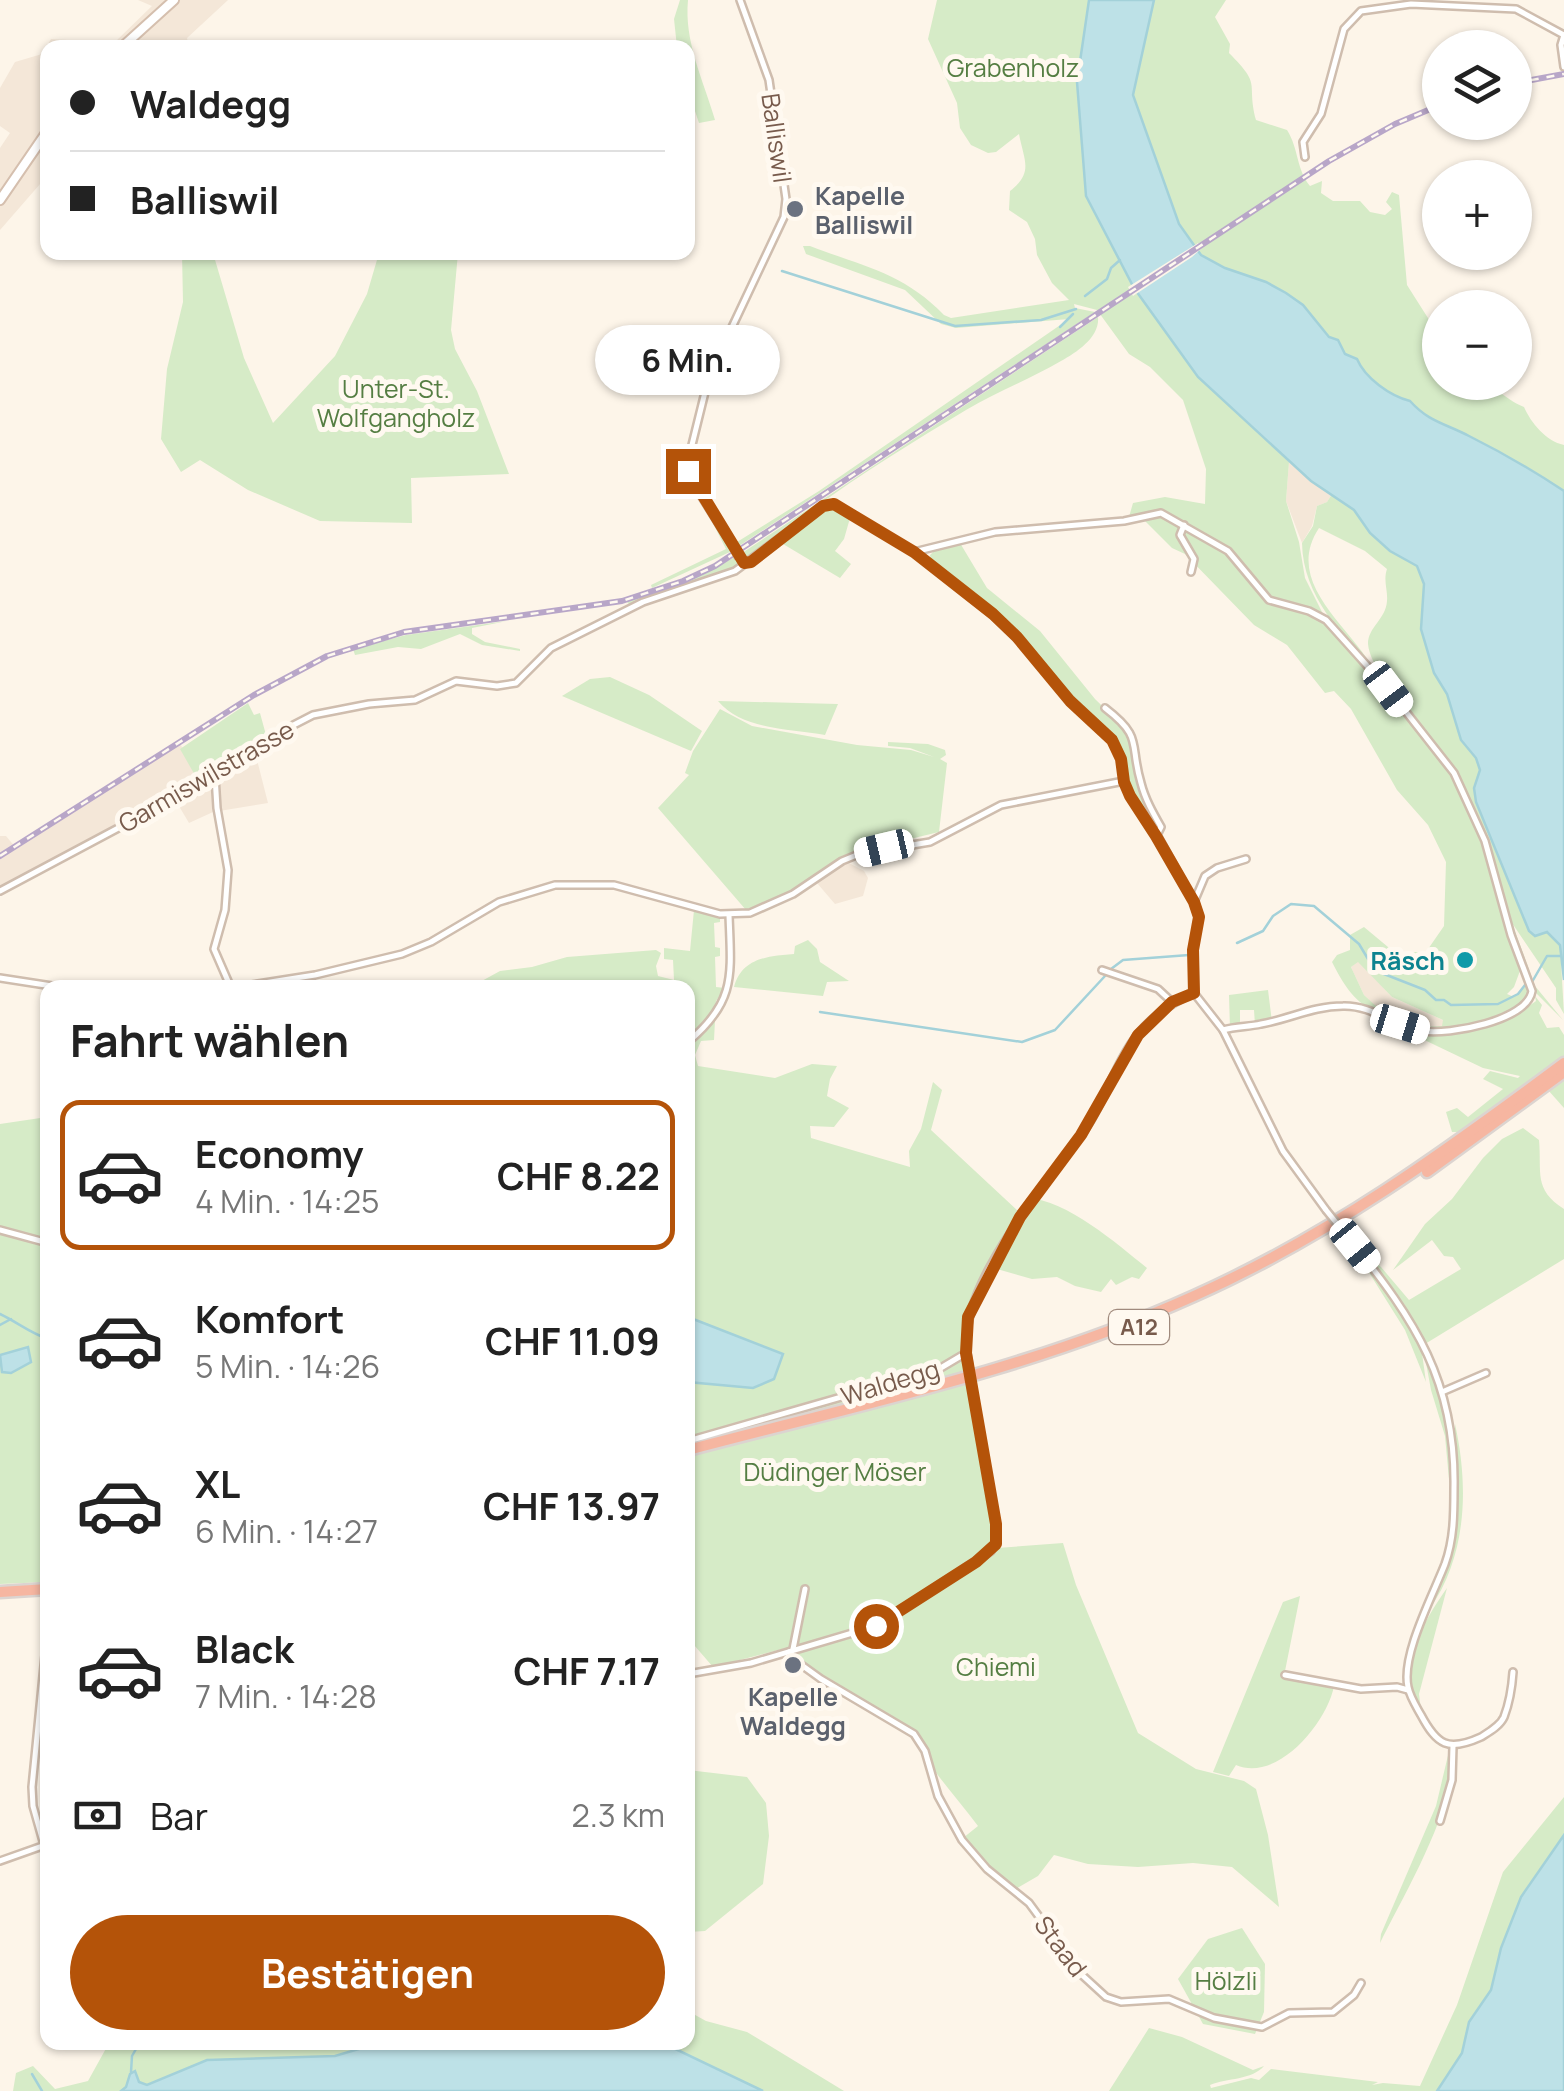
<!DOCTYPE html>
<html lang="de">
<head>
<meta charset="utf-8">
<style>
	:root { --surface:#fff; --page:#f2f2f2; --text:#222; --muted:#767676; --line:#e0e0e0; --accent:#b45309 }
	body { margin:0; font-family:Manrope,sans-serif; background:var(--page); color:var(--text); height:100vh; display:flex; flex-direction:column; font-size:38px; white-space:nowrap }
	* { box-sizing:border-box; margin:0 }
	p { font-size:32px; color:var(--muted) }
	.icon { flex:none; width:55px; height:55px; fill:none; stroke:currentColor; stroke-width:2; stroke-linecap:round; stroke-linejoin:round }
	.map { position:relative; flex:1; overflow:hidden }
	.details { position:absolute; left:40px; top:980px; width:655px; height:1070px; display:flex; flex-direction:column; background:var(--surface); border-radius:20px; box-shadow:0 2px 8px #0004 }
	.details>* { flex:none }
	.hud { position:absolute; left:40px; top:40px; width:655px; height:220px; border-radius:20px; box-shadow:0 2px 8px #0004; display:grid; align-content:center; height:220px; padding:0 30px; background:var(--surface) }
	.buttons { position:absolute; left:1422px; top:30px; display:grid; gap:20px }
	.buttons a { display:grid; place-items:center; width:110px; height:110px; border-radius:50%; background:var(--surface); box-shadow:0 2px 8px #0004; font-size:50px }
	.end { position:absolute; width:45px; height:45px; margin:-22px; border:12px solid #b45309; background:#fff; box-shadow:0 0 0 5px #fff }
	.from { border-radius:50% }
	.bubble { position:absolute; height:70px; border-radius:35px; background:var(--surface); box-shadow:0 2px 8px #0004; font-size:32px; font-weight:700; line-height:70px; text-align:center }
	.car { position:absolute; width:30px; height:60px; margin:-30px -15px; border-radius:12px; box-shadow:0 0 8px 2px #0007; background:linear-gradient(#fff 24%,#345 0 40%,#fff 0 76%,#345 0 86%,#fff 0) }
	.hud b { display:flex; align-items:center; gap:35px; height:95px; font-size:38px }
	.hud b+b { border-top:2px solid var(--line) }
	.hud i { width:25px; height:25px; background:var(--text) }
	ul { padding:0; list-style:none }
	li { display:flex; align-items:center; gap:30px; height:150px; margin:0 20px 15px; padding:0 10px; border:5px solid transparent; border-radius:20px }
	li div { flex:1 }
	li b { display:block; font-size:38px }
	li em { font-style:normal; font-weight:700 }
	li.current { border-color:var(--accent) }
	li>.icon { width:90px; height:90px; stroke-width:1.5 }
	h2 { padding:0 30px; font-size:45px; line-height:120px }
	.pay { display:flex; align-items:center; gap:25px; height:110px; padding:0 30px; font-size:38px }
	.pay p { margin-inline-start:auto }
	.action { display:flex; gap:20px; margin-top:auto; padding:20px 30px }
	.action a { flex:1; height:115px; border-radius:60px; background:var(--accent); color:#fff; font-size:40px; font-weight:700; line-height:115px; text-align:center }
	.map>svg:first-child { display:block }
</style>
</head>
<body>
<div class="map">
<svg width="1564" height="2091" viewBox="0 0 1564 2091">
	<rect width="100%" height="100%" fill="#fdf5e9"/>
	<g fill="#f4e7d8">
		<path d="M138,0H228L187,38L189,47L48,48L47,142L42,149L47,157V176L0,230V148L10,133L0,126V88L15,62L42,54L51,39L114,43L152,6Z"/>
		<path d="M1289,462L1332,494L1327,502L1317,506L1312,526L1302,543L1286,501Z"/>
		<path d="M256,738L255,752L268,803L213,812L189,823L173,796L0,887V836H6L16,848L180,744L203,778Z"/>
		<path d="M847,862L864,871L868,878L863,896L835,904L817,883Z"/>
		<path d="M1358,961L1392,997L1443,1020V1026L1414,1027L1374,1011L1376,1007L1364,995L1351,967Z"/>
	</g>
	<g fill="#d6ebc7">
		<path d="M680,0H688C684,42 703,79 715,120L699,123L688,90V48L677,47L674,19Z"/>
		<path d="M937,0H1089L1077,82L1134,288L1198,377L1289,462L1286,501L1299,542L1305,578L1324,616L1322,620L1386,690L1452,773L1483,841L1521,968L1514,987L1507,994L1514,997L1527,985L1529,996C1508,1026 1456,1029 1423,1029L1414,1027L1442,1026L1443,1020L1392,997L1358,962L1351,967L1364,995L1377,1007L1374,1011C1352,1000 1343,983 1332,962L1337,955L1350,950V935L1364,927L1394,952H1426L1444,926L1446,862L1428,825L1397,790L1351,709L1334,691L1325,693L1287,645L1254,625L1185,554L1172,548L1143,519L1147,513L1129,517L1133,503L1165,497L1205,504L1206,469L1183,400L1150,367L1129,354L1097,310L1074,304L1075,308L1095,312L736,548L692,476L737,542L819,491L1069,319L956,328L941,324L905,290L806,254L803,246H810C862,266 904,273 944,315L951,318L1069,300L1052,283L1037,255L1035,239L1027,222L1009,210L1010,191C1034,172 1024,161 1019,134L996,152L988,153L971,145L960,128L957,103L928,39Z"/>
		<path d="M1154,0H1226L1215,17L1230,44L1229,53C1263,87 1246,81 1256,120L1287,130C1299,149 1296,169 1310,186L1322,181L1321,193L1333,201H1360L1370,212L1385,215L1392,209L1386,202L1392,192L1399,195L1407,285L1440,337V382C1458,383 1480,380 1496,390C1506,396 1513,403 1524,407C1531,423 1546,441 1564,445V491C1534,471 1501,452 1469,436C1448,425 1424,423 1410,401C1390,397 1365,378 1357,359L1345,354L1338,340L1329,337L1303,305L1286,293L1266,282L1225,268L1201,255L1179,224L1133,95Z"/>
		<path d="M842,187L896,192L902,196L897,201L836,193Z"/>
		<path d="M182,253H213L244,358L273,423L335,356L367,294L379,253H458L451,330L455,349L477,391L509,474L411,478L412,523L320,521L248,490L200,460L181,472L161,439L167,369L183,302Z"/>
		<path d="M1098,317C1100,337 1077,352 1061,361C1030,379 997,392 966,410C893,454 816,501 753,558L746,560L739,555Z"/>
		<path d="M695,488L732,551L652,588L651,585L726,549Z"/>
		<path d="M1332,494L1354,510L1370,533L1389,551L1417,566L1424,584L1421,630L1434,673L1447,694L1461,739L1476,758L1480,770L1476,802L1529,931L1547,932L1560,945L1564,1014L1556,1000V988L1512,923L1535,986L1563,1020L1533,990L1513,936L1487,841L1462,783L1378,674C1376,664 1369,656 1368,644C1368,627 1386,619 1387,601C1388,590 1383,581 1387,569L1365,551L1319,528C1282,584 1353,628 1375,672C1342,634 1303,597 1302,543L1313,526L1317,506L1327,502Z"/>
		<path d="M832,506L850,518L844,539L835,551L851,564L840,578L778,541L824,508Z"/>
		<path d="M960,543L987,588L1040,631L1095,699L1128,731L1138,775L1158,830L1133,797L1120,750L1112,735L1070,699L1025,640L931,562L930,555L935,550Z"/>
		<path d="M737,556L738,563L734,570L631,606L627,602L684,582Z"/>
		<path d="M507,621L472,628V634L485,642L520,649V651L482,645L460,634L421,649L398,647L355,655L353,649L406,635Z"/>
		<path d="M610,677L649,695L702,731L691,751L562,696L590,679Z"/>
		<path d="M718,701L838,704L825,735C791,729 742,730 718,701Z"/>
		<path d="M248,703L254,715L260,713L266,735L203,780L196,777L180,749Z"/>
		<path d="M720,709L752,726L857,745L911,750L934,757L910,748L888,746V742L928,744L945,750L946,755L940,759L947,763L939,832L852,853L797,888L746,910L658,808L689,775L685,773L693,751Z"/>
		<path d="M694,910L720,918V922L714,923L715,947L720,948V956L715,957L716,987L725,988L716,1001L714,1040L701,1041L695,1055L698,1066L775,1078L812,1064L837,1066L830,1079L827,1096L849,1108L834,1127L810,1126L811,1138L910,1167L909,1151L921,1129L933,1082L942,1090L931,1130L1018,1211L1027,1198C1067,1200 1116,1243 1147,1268L1139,1279L1132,1277L1116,1285L1111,1279L1101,1292L1075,1286L1057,1277L1032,1279L997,1269L996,1263L1006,1244C983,1272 965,1305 962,1341L995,1539L981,1556L985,1559L997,1548L1063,1543L1076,1585L1138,1733L1196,1769L1244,1781L1256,1789L1268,1835L1279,1907L1232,1867L1193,1863L1138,1867L1088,1864L1054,1855L1038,1876L1014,1890L963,1838L978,1826C964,1807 948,1789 934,1770C925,1756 926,1741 912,1729C875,1700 821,1690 792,1653L836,1640V1635L713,1667L688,1638V988H469L500,971L532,967L567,957L656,950L661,953L656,966L658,976L674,980L673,960L664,959V948L690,951Z"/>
		<path d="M808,940L817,949L820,962L849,981L827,982L823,996L734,987C742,958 768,956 794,954L795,946Z"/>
		<path d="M1268,990L1272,1022L1255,1025L1254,1010H1240V1026L1230,1028L1229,995Z"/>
		<path d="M1535,996L1542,1005L1539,1013L1547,1028L1559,1027L1564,1035V1108L1548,1090L1545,1073L1459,1132H1452L1446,1112L1457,1108L1468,1117L1503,1089L1483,1079L1490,1071L1518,1078L1520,1076L1483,1068L1368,1013C1385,1019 1404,1030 1421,1034C1443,1039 1518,1016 1536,1001Z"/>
		<path d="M47,1117V1582L0,1584V1124Z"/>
		<path d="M1523,1128L1539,1140C1542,1173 1533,1189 1564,1209V1259L1425,1344L1404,1304L1360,1249L1381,1267L1409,1300L1461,1269L1453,1257L1444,1256L1432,1240L1393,1270L1425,1224L1452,1199L1483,1158L1502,1139Z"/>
		<path d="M1358,1255L1393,1296L1421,1346L1426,1382L1405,1330Z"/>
		<path d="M1424,1352C1449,1414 1452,1446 1452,1512L1445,1436L1431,1390Z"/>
		<path d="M1455,1424C1469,1487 1467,1556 1429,1610L1454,1537Z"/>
		<path d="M1447,1588L1419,1694L1421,1710C1417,1703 1412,1695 1410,1688C1402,1656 1430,1612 1447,1588Z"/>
		<path d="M1300,1596L1284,1676L1334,1686C1327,1723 1277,1783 1236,1765L1229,1776L1213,1772L1283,1602Z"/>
		<path d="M1450,1747C1464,1795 1402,1898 1380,1943L1381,1934L1436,1806Z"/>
		<path d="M688,1770L747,1777L766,1803L769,1836L763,1884L705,1931L688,1932Z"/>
		<path d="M1564,1797V1835L1521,1897L1501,1948L1491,1990L1469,2022L1462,2053L1437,2091H1109L1149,2028L1182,2037L1253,2070L1264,2066C1252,2080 1227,2078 1210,2085L1211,2088L1251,2078L1259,2080L1271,2069L1378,2082L1372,2085L1383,2083L1420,2086L1457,2005L1503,1872Z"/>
		<path d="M1242,1928L1265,1964L1264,2012L1255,2034L1203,2024L1178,1979L1208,1939Z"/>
		<path d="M688,2011L706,2021L747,2032L844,2091H763L663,2043L688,2042Z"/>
		<path d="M109,2043H379L335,2056L207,2060L147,2086L139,2082L134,2071L130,2073L126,2087L121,2091H13L16,2073L33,2066L55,2089L88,2081Z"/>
	</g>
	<g fill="#bde1e7" stroke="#a3d1d9" stroke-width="2.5">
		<path d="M1089,0H1154L1133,95L1179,224L1201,255L1225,268L1266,282L1286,293L1303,305L1329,337L1338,340L1345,354L1357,359C1365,378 1390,396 1410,401C1429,422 1444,423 1469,436C1501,452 1534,471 1564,491V980L1560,945L1547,932L1535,936L1529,931L1476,802L1474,788L1480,770L1476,758L1461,740L1447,694L1434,673L1421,629L1424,584L1417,566L1390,551L1370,533L1354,510L1311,481L1198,377L1134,288L1086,196L1077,82Z"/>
		<path d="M688,1317L783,1354L774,1379L753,1388L688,1382Z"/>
		<path d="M28,1347L31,1362L11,1373L2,1372L0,1355Z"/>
		<path d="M1564,1835V2091H1437L1462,2053L1469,2022L1491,1990L1501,1948L1521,1897Z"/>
		<path d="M379,2043H663L763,2091H121L126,2087L130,2074L135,2071L139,2082L147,2085L207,2060L335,2056Z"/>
	</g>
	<path fill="#fdf5e9" d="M1198,243L1202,248L1192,257L1133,296L1128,287Z"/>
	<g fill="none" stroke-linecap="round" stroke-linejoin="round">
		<g stroke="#a3d1d9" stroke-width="2.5">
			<path d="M782,271L955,326L1041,320L1076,309"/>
			<path d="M1085,296L1107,279L1111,268L1120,260"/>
			<path d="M1060,327L1073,314"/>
			<path d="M1237,943L1263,931L1273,916L1291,904L1314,906L1359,944L1368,959L1384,974L1425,990L1436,1000H1444L1451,1005L1498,1004L1518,994L1525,985"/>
			<path d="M1111,969L1123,960L1189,955"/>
			<path d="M1532,982L1547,956H1561"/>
			<path d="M820,1012L1022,1042L1055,1030L1105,976"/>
			<path d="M47,1265L48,1269"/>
			<path d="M0,1314C17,1322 30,1333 48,1339"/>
			<path d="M0,1325L11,1319"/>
			<path d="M131,2072L132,2056L140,2042"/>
			<path d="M32,2074L42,2091"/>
		</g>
		<g stroke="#cfbdae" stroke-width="10">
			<g id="street">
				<path d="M1564,35L1561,45L1564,67"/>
				<path d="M1305,157L1303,142L1321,114L1344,29L1361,11L1411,4L1516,9L1564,35"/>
				<path d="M1184,525L1180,535L1194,559L1191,572"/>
				<path d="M734,548L692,481L688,461L709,376L784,217L786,199L769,80L740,0"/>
				<path d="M914,552L995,532L1124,521L1161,513L1228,551L1269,600L1309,611L1326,620L1388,689L1454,773L1485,841L1511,935L1532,991C1527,1021 1449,1035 1423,1031C1394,1027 1373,1005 1343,1006C1313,1006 1290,1019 1261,1024C1248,1027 1236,1026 1223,1030"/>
				<path d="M1105,708C1144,738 1129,743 1141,783C1145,799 1153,813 1161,827L1157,835"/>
				<path d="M215,776L217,808L228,870L225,910L214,949L231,988"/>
				<path d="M0,891L199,785L245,750L313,715L369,704L415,700L456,681L497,686L516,683L551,648L643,602L735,571L823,506L834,504L914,552L993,615L1027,648L1070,701L1112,740L1121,759L1124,781L1130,796L1157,835L1194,902L1199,917L1193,951L1194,993L1223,1030L1283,1151L1326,1210"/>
				<path d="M1194,902L1205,876L1217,868L1246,859"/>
				<path d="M1102,970L1158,989L1172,1002"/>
				<path d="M0,978L65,988"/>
				<path d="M232,988L315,975L402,954L431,942L499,902L555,885H614L720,914L750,913L793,894L842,861L859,854L930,842L1001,805L1124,781"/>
				<path d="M688,1042C737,1001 731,974 729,915"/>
				<path d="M0,1230L48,1243"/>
				<path d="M1351,1241C1415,1320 1456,1382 1454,1488C1454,1514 1454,1539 1445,1564C1433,1595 1401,1655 1408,1687C1410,1697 1416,1706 1421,1715C1437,1745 1448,1752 1481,1737C1489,1732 1500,1726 1504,1717C1509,1704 1512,1687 1513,1672"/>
				<path d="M968,1360C951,1287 1054,1179 1091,1120C1108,1092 1118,1059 1139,1033C1155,1014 1172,1002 1194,993"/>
				<path d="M1442,1392L1486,1373"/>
				<path d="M688,1441L939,1369L966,1353"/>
				<path d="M793,1649L805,1589"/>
				<path d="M789,1652L796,1661L821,1679L914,1734L925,1751L938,1796L962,1840L987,1869L1029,1903L1082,1975L1106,1997L1121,2002L1169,1999L1214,2018L1262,2027L1289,2013L1333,2012L1354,1995L1361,1983"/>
				<path d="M688,1674L751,1663L876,1626L991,1551L997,1541V1529L974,1397"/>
				<path d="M1285,1675L1361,1689L1397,1687L1408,1690"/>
				<path d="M1440,1821L1452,1780L1453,1746"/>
				<path d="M44,1845L33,1806L32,1787L48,1625"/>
				<path d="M0,1861L48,1844"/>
			</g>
		</g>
		<g stroke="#d5bfae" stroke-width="12">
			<g id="secondary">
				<path d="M121,48L174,0"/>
				<path d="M0,200L48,130"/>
			</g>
		</g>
		<g stroke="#dcd4d0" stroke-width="15">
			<g id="highway">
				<path d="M1427,1172L1564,1072"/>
				<path d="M688,1450C858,1405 1033,1369 1194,1296C1329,1236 1446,1151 1564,1063"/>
				<path d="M0,1592L48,1589"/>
			</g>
		</g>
		<use href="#street" stroke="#fff" stroke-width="5"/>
		<use href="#secondary" stroke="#fff" stroke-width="8"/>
		<use href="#highway" stroke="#f6b6a1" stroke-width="10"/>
		<g stroke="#b8a6c8" stroke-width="6">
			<g id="rail">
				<path d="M1515,83L1564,74"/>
				<path d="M0,856L254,695L327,656L404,632L622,601L683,581L715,566L1329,161L1395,124L1440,105"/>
			</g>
		</g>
		<use href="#rail" stroke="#fff9f0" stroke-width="2.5" stroke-dasharray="8" stroke-linecap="butt"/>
		<g stroke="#cfbdae" stroke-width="10" stroke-linecap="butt">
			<g id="street-bridge">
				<path d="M734,548L739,558"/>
				<path d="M1326,1210L1351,1241"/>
				<path d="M968,1360L974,1397"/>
			</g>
		</g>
		<use href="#street-bridge" stroke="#fff" stroke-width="5"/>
	</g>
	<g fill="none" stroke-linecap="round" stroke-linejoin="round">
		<path stroke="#b45309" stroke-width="12" d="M688,471L744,563L751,562L823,506L834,504L914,552L993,614L1017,637L1070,701L1112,740L1121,759L1124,782L1130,796L1156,836L1194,902L1199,917L1193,950L1194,993L1172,1002L1138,1035L1081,1135L1020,1217L968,1317L966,1353L996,1524V1544L976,1562L876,1626"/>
	</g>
	<g fill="#6b7280" stroke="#fff9f0" stroke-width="4">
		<circle cx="795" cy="209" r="10"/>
		<circle cx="793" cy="1665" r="10"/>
	</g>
	<circle fill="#0f9aa8" stroke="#fff9f0" stroke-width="4" cx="1465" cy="960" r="10"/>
	<g text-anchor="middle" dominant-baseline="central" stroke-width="10" stroke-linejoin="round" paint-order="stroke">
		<rect fill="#fff9f0" stroke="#a08a7d" stroke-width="2.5" x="1109" y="1310" width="60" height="34" rx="8"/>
		<g font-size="22" font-weight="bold" fill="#785b4c">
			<text x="1139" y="1327">A12</text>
		</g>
		<g font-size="25" fill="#557e43" stroke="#fff9f0">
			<text x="1013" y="67">Grabenholz</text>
			<text x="396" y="388">Unter-St.<tspan x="396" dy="29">Wolfgangholz</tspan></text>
			<text x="835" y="1471">Düdinger Möser</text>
			<text x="996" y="1666">Chiemi</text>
			<text x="1226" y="1980">Hölzli</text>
		</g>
		<g font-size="25" fill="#785b4c" stroke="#fff9f0">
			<text transform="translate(777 138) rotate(82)">Balliswil</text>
			<text transform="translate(206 776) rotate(-30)">Garmiswilstrasse</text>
			<text transform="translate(890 1382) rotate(-17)">Waldegg</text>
			<text transform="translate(1061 1946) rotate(53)">Staad</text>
		</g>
		<g font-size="25" font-weight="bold" fill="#5b616d" stroke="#fff9f0" text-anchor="start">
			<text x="815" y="195">Kapelle<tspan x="815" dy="29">Balliswil</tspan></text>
			<text x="793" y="1696" text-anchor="middle">Kapelle<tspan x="793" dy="29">Waldegg</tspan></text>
		</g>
		<g font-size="25" font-weight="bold" fill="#0d838f" stroke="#fff9f0" text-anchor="end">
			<text x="1445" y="960">Räsch</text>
		</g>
	</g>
</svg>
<div class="buttons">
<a><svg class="icon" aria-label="layers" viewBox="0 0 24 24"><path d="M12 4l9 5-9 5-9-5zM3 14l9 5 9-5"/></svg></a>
<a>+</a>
<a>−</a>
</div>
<i class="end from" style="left:876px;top:1626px"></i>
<i class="end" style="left:688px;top:471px"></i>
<div class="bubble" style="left:595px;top:325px;width:185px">6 Min.</div>
<i class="car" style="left:1388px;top:689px;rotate:143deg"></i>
<i class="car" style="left:884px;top:848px;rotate:257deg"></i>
<i class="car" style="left:1400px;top:1024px;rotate:107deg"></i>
<i class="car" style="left:1355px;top:1246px;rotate:141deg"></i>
<div class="hud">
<b><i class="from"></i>Waldegg</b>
<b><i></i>Balliswil</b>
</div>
<section class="details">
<h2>Fahrt wählen</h2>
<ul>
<li class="current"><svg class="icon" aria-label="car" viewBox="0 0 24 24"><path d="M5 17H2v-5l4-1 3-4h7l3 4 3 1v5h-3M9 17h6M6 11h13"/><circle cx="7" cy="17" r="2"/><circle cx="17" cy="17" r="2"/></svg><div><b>Economy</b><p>4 Min. · 14:25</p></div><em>CHF 8.22</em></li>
<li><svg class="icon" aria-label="car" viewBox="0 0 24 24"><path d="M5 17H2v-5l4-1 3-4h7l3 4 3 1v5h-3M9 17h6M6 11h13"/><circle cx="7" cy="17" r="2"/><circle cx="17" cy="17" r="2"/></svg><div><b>Komfort</b><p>5 Min. · 14:26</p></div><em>CHF 11.09</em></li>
<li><svg class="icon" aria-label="car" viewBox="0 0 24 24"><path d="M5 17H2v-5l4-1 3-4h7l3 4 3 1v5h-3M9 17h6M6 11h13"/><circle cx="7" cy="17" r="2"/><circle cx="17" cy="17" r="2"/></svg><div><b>XL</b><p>6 Min. · 14:27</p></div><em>CHF 13.97</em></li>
<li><svg class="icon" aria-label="car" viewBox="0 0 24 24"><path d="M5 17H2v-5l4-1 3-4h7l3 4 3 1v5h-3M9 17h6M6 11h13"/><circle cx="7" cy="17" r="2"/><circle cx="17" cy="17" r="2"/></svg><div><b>Black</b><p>7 Min. · 14:28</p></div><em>CHF 7.17</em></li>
</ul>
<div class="pay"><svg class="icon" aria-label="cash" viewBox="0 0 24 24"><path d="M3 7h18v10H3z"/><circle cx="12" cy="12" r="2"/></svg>Bar<p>2.3 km</p></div>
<div class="action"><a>Bestätigen</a></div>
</section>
</div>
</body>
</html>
